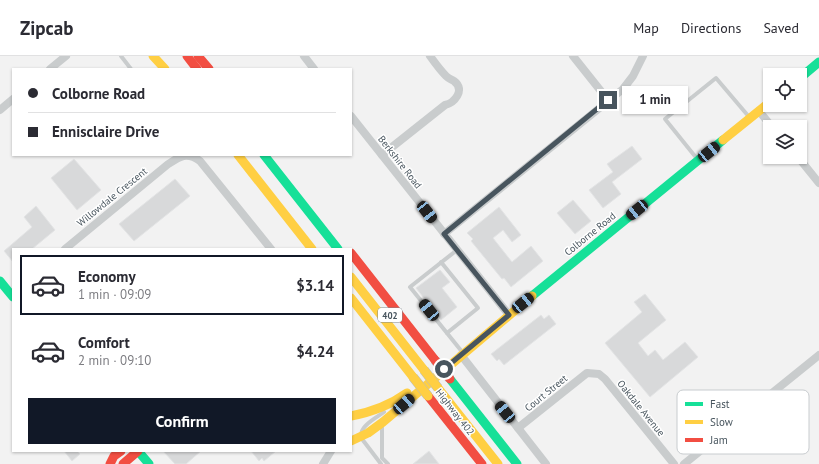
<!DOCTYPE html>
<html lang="en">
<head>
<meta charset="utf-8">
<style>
	:root { --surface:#fff; --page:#f7f7f7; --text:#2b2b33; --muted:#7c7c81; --line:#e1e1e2; --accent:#111827 }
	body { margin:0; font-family:"PT Sans",sans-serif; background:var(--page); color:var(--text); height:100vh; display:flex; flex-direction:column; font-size:15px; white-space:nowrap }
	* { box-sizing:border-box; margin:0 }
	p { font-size:13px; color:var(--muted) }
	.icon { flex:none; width:22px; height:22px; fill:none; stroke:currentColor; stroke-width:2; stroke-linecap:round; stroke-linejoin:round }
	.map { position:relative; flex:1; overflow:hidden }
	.drawer { position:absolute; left:12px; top:192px; width:340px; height:204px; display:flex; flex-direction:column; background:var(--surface); border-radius:0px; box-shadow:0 1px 3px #0004 }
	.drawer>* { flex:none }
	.hud { position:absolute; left:12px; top:12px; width:340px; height:88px; border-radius:0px; box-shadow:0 1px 3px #0004; display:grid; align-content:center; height:88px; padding:0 16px; background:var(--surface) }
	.buttons { position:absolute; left:763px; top:12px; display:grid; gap:8px }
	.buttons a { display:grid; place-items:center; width:44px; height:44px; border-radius:0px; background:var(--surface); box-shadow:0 1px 3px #0004; font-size:20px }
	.end { position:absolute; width:18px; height:18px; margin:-9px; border:5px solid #48555e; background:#fff; box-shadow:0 0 0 2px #fff }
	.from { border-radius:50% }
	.bubble { position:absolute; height:28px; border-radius:0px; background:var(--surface); box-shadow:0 1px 3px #0004; font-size:13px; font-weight:700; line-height:28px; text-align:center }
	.car { position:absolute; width:12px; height:24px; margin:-12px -6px; border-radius:5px; box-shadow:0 0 3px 1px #0007; background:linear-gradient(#222 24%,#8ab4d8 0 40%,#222 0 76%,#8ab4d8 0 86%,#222 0) }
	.hud b { display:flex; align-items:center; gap:14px; height:38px; font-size:15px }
	.hud b+b { border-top:1px solid var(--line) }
	.hud i { width:10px; height:10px; background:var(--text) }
	ul { padding:7px 0 0; list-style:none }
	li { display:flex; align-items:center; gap:12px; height:60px; margin:0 8px 6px; padding:0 8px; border:2px solid transparent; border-radius:0px }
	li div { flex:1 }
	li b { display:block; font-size:15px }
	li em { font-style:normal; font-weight:700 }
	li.current { border-color:var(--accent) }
	li>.icon { width:36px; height:36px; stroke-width:1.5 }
	.button { display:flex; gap:8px; margin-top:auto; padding:8px 16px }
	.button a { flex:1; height:46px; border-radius:0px; background:var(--accent); color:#fff; font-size:16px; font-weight:700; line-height:46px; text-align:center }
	header { display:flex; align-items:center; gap:24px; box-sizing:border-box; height:56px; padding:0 20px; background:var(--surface); border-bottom:1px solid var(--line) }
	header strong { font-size:19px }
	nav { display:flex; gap:22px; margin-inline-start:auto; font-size:14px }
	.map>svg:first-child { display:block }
</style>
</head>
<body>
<header>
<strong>Zipcab</strong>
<nav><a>Map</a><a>Directions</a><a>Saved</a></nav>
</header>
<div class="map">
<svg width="819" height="408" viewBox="0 0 819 408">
	<rect width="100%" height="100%" fill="#f2f2f2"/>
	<g fill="#d8d9da" stroke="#e3e4e5">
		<path d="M632,90L642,103L612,126L621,138L603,152L589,134L613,116L607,108Z"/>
		<path d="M74,103L101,134L77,154L51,122Z"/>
		<path d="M175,123L190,140L134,185L119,168Z"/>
		<path d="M573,144L591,165L575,178L557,157Z"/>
		<path d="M36,150L55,174L32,193H13V206L4,195L32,171L24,161Z"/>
		<path d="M499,151L521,179L512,186L503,174L493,182L512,206L531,190L543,205L511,231L504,222L502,223L471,185L473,183L467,177Z"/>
		<path d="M440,214L450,226L442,232L457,251L441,264L416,232Z"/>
		<path d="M645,238L666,264L638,287L648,300L655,294L663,304L685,286L698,301L650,341L605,287L642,256L634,246Z"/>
		<path d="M541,259L544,263L549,259L556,268L504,309L499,303L497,305L491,298Z"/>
		<path d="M64,395H77L80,398L72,405Z"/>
		<path d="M163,395H201L186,408H175Z"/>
		<path d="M251,395H276L264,405L262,402L259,405Z"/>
		<path d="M429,395L439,408H413Z"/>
	</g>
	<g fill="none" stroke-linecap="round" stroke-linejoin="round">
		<g stroke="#c9cccd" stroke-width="4">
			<path d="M121,0L131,13"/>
			<path d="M698,104L665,63L716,22L750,62"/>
			<path d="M457,194L410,231L463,297"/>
			<path d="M441,206L478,252L447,277"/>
			<path d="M382,370V402L388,408"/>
			<path d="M381,408L362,383C357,371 376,362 384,356"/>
		</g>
		<g stroke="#c9cccd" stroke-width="8">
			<path d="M304,0L314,13"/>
			<path d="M573,0L608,44"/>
			<path d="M50,13L66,0"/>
			<path d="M0,54L13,43"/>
			<path d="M759,55L772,71"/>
			<path d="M351,60L509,259"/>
			<path d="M382,99L445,49C454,47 466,34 454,25C451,23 449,23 446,20C440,14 435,7 430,0"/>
			<path d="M798,101L819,127"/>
			<path d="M444,178L623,33L633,20L643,0"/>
			<path d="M65,193L167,109C179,101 186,95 200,105L271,193"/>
			<path d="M461,299L546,408"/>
			<path d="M518,372L587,317L599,318L605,323L674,408"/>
			<path d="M323,408L331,395"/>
			<path d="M684,408L819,299"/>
		</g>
		<g stroke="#16e098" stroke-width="9">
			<path d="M800,22L819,6"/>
			<path d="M264,99L338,193"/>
			<path d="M0,225L13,241"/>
			<path d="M532,240L723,84"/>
			<path d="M450,323L517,408"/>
			<path d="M138,395L149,408"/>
		</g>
		<g stroke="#ffcf43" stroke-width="9">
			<path d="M153,0L165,13"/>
			<path d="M723,84L770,46"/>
			<path d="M238,99L312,193"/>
			<path d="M351,221L424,314"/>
			<path d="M351,242L413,321"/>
			<path d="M438,332L498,408"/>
			<path d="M351,360C372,356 389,350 407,337"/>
			<path d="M351,385L368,377L383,366L532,240"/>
		</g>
		<g stroke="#f24e42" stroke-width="9">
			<path d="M187,0L197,13"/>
			<path d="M198,0L209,13"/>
			<path d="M351,197L435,304"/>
			<path d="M428,340L482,408"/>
			<path d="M110,408L114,400L121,395"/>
			<path d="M123,408L138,395"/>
		</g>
		<g stroke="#b7bcc0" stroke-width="10" stroke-linecap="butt">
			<g id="slow-bridge">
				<path d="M424,314L438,332"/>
				<path d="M413,321L428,340"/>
			</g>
		</g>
		<g stroke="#b7bcc0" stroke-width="10" stroke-linecap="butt">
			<path id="jam-bridge" d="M435,304L450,323"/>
		</g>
		<use href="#slow-bridge" stroke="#ffcf43" stroke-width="9"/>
		<use href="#jam-bridge" stroke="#f24e42" stroke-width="9"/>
	</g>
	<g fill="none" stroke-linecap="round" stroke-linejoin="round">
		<path stroke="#48555e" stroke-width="5" d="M444,313L509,259L444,178L608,44"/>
	</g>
	<g text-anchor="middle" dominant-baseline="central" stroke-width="3" stroke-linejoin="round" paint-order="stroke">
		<rect fill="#fff" stroke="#7f888e" stroke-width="1" x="378" y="252" width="24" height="14" rx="3"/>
		<g font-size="9" font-weight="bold" fill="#48555e">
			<text x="390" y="259">402</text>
		</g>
		<g font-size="10" fill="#48555e" stroke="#fff">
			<text transform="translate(400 106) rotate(52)">Berkshire Road</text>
			<text transform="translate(112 141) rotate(-39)">Willowdale Crescent</text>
			<text transform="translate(590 178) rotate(-39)">Colborne Road</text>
			<text transform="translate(546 337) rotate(-39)">Court Street</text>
			<text transform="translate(641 352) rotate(51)">Oakdale Avenue</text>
			<text transform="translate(455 356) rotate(52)">Highway 402</text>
		</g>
	</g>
	<rect x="677" y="334" width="132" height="64" rx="6" fill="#fff" stroke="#c8cccf" stroke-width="1"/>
	<rect x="685" y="346" width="18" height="4" fill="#16e098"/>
	<rect x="685" y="364" width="18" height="4" fill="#ffcf43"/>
	<rect x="685" y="382" width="18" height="4" fill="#f24e42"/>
	<g font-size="11" fill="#48555e">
		<text x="710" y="352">Fast</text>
		<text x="710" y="370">Slow</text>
		<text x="710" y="388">Jam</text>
	</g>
</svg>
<div class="buttons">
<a><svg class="icon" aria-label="locate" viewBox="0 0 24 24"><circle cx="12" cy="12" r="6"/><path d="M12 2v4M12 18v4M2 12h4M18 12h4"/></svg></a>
<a><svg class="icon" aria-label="layers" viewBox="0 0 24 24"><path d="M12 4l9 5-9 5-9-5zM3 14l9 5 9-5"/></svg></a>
</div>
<i class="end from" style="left:444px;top:313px"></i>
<i class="end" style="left:608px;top:44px"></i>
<div class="bubble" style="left:622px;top:30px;width:66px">1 min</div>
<i class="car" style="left:709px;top:96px;rotate:51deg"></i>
<i class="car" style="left:637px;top:154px;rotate:231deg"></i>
<i class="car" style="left:427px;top:156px;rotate:142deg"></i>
<i class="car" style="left:523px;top:247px;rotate:51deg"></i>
<i class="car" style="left:429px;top:254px;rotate:321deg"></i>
<i class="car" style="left:404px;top:348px;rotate:49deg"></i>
<i class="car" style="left:505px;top:356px;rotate:321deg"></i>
<div class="hud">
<b><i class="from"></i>Colborne Road</b>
<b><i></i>Ennisclaire Drive</b>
</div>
<section class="drawer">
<ul>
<li class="current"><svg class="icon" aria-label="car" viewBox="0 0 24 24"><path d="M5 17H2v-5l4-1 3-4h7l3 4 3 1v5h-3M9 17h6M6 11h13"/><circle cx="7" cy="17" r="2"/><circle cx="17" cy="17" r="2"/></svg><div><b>Economy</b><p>1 min · 09:09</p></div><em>$3.14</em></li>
<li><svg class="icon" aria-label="car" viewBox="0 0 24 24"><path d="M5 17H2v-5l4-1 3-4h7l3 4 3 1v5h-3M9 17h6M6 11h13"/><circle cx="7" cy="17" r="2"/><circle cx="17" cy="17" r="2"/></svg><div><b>Comfort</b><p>2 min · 09:10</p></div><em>$4.24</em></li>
</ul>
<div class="button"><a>Confirm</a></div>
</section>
</div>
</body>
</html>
